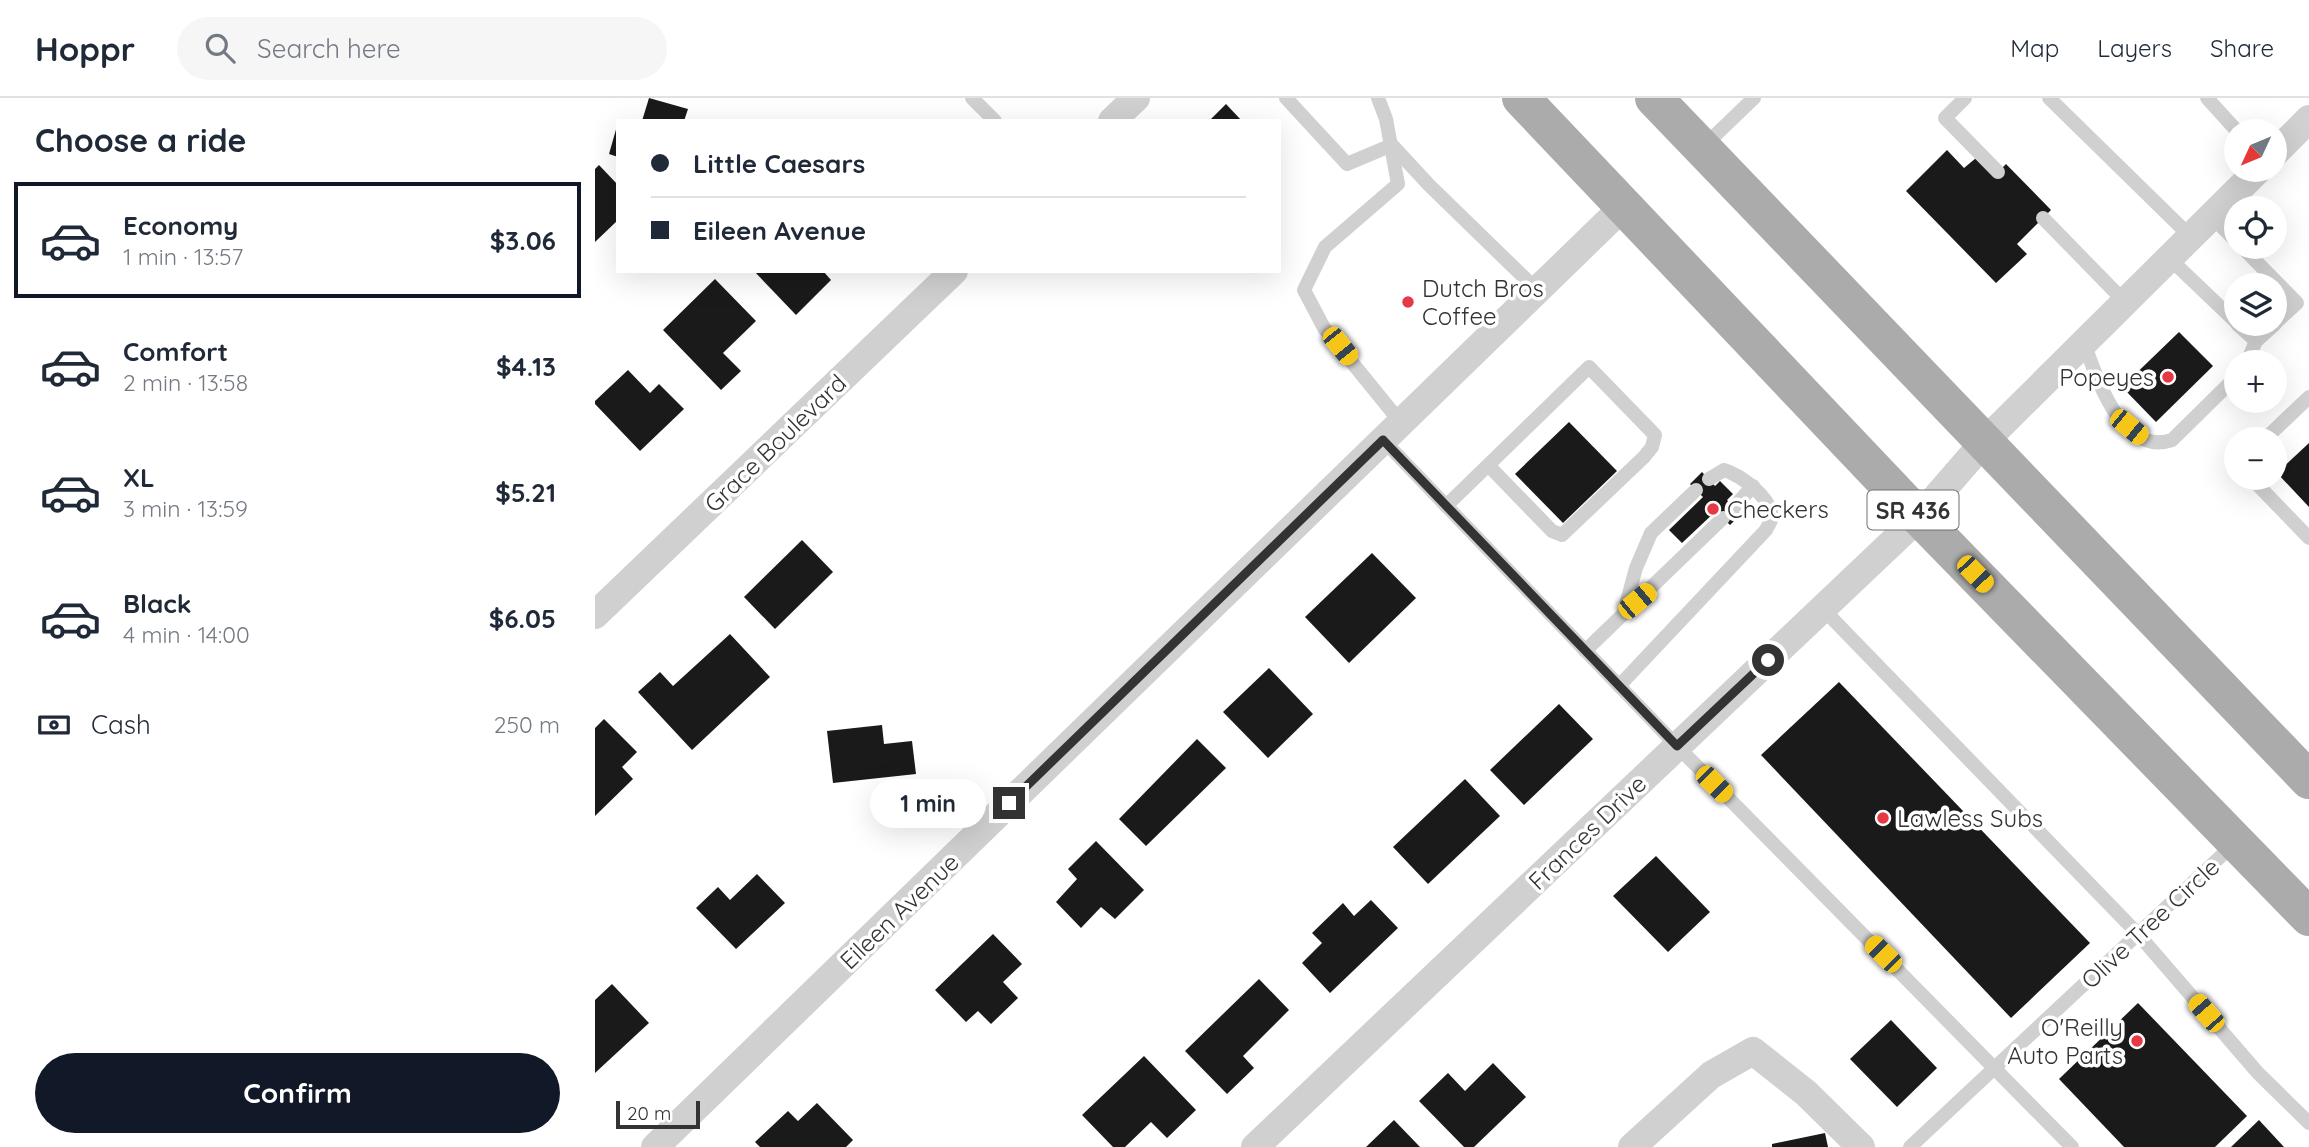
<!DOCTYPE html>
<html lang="en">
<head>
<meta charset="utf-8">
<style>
	:root { --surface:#fff; --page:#f6f6f7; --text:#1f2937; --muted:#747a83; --line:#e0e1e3; --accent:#111827 }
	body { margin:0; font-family:Quicksand,sans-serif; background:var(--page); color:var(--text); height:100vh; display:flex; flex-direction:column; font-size:26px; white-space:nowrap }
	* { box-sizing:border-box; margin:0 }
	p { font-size:23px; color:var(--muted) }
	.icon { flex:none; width:38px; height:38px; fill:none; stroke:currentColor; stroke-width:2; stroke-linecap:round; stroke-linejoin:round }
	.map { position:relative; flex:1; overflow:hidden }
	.panel { display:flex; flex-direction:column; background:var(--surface); width:595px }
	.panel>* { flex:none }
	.guide { position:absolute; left:21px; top:21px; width:665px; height:154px; border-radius:0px; box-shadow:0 7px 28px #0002; display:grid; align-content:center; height:154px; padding:0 35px; background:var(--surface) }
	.needle { width:46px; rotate:226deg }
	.controls { position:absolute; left:1629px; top:21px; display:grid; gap:14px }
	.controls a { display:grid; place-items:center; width:63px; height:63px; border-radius:50%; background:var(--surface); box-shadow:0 7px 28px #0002; font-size:35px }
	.scale { position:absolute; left:21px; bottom:18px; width:84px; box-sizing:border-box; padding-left:7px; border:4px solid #333; border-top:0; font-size:19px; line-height:24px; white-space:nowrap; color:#333; -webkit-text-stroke:5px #fff; paint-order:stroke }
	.end { position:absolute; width:32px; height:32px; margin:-16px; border:9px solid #333; background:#fff; box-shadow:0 0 0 4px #fff }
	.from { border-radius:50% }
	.bubble { position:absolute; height:49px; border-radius:24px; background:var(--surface); box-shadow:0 7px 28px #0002; font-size:23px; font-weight:800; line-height:49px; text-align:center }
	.car { position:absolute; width:21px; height:42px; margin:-21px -10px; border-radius:9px; box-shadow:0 0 5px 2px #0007; background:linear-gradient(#f5c518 24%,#345 0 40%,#f5c518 0 76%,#345 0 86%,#f5c518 0) }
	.guide b { display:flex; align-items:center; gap:24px; height:66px; font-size:26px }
	.guide b+b { border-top:2px solid var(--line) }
	.guide i { width:18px; height:18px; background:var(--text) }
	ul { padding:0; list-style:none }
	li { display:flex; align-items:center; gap:21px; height:116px; margin:0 14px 10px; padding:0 21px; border:4px solid transparent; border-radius:0px }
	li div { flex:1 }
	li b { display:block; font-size:26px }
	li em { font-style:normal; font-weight:800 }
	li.active { border-color:var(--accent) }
	li>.icon { width:63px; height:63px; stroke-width:1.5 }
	h2 { padding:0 35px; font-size:32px; line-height:84px }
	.pay { display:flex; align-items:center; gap:18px; height:77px; padding:0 35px; font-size:26px }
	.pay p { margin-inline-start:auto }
	.action { display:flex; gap:14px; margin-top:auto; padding:14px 35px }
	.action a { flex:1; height:80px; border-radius:42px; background:var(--accent); color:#fff; font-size:28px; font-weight:800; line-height:80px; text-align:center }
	header { display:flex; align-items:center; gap:42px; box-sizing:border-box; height:98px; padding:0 35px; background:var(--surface); border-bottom:2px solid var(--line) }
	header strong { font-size:33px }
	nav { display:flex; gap:38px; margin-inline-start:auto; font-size:24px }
	.search { width:490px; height:63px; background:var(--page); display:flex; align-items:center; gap:18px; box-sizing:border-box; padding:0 24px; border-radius:38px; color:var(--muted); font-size:26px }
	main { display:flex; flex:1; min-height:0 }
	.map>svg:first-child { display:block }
</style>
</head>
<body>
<header>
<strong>Hoppr</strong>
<div class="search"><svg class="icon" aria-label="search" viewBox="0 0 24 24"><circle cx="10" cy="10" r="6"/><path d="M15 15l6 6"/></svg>Search here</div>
<nav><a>Map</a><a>Layers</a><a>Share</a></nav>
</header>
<main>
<section class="panel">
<h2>Choose a ride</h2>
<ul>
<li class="active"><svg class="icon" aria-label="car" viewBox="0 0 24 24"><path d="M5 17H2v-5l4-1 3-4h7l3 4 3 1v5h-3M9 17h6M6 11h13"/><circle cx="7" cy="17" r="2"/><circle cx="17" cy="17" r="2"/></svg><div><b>Economy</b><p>1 min · 13:57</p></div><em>$3.06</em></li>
<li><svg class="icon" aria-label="car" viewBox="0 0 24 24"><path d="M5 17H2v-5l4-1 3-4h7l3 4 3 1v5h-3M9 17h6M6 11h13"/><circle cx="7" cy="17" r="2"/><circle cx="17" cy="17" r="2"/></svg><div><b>Comfort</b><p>2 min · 13:58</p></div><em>$4.13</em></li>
<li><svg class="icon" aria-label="car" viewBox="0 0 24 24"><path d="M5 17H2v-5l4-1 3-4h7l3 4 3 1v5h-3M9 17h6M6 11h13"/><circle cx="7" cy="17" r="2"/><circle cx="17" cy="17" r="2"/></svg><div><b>XL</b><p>3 min · 13:59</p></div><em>$5.21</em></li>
<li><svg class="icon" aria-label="car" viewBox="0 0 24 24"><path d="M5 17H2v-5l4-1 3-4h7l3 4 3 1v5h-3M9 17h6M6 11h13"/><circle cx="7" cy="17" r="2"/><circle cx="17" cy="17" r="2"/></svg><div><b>Black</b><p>4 min · 14:00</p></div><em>$6.05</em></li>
</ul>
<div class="pay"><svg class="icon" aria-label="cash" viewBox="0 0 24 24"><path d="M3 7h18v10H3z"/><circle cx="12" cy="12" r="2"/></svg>Cash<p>250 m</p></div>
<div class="action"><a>Confirm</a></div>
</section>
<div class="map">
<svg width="1714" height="1049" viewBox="0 0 1714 1049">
	<rect width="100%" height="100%" fill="#fff"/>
	<g fill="#1a1a1a">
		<path d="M54,0L93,11L89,23H47Z"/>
		<path d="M631,6L647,23H614Z"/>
		<path d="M22,28H23V59L14,56Z"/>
		<path d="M1352,52L1369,70L1381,60L1399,78L1411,66L1456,112L1422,146L1432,156L1401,185L1311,93Z"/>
		<path d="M4,67L23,87V122L0,144V71Z"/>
		<path d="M159,173H228L236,182L201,217Z"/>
		<path d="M120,181L161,223L128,255L146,273L126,292L68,232Z"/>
		<path d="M1584,234L1618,268L1561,324L1527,289Z"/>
		<path d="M33,272L55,295L64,286L89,311L45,353L0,306V303Z"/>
		<path d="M974,324L1022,373L968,425L920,376Z"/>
		<path d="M1714,345V409L1682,375Z"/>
		<path d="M1107,374L1120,388L1125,383L1138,396L1132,402L1146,416L1135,427L1121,413L1087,445L1074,432L1108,399L1095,386Z"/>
		<path d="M207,442L238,474L180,531L149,499Z"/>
		<path d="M777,455L821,500L754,565L710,519Z"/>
		<path d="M135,536L175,579L97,652L43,594L65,574L78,588Z"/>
		<path d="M674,570L718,616L673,660L628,614Z"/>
		<path d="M1244,584L1495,845L1416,920L1166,657Z"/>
		<path d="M964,606L998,641L929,707L895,672Z"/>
		<path d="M9,621L42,654L27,669L38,681L0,718V630Z"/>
		<path d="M287,627L289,646L317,643L321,676L238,685L232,633Z"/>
		<path d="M602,641L631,670L551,748L524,721Z"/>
		<path d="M870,681L905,718L833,786L798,749Z"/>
		<path d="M501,743L549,792L520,821L506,809L486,830L461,804L482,781L473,771Z"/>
		<path d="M1061,758L1115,814L1073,854L1018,798Z"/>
		<path d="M162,776L190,805L141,851L101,810L123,789L135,802Z"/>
		<path d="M776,802L803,830L735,895L707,865L727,845L717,835L748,805L759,818Z"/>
		<path d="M398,836L427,866L408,884L423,900L396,926L383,913L371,924L340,892Z"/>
		<path d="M664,881L694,912L648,958L659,970L632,996L590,953Z"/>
		<path d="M17,886L54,925L0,975V902Z"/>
		<path d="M1543,905L1652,1018L1620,1049H1529L1464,981Z"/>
		<path d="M1296,922L1342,970L1302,1009L1255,961Z"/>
		<path d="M549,958L601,1012L572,1040L556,1024L530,1049H518L487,1017Z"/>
		<path d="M898,965L931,999L879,1049H869L824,1003L853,975L870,993Z"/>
		<path d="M222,1005L258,1042L251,1049H165L160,1044L193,1013L203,1023Z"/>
		<path d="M799,1022L825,1049H771Z"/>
		<path d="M1664,1022L1689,1049H1636Z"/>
		<path d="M1230,1035L1233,1049H1177V1046Z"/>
	</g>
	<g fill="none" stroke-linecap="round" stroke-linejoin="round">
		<g stroke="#d0d0d0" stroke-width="14">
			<path d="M377,0L400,23"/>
			<path d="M691,0L752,66L797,47L834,87L943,193"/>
			<path d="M783,0L791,21L803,86L730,149L709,192L729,230L807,326"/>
			<path d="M1370,0L1350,20L1403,74"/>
			<path d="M1454,0L1596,139"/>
			<path d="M1612,0L1642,33"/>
			<path d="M1107,50L1159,0"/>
			<path d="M1616,118L1642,144"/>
			<path d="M1448,120L1530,204"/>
			<path d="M1647,149L1702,205L1680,225"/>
			<path d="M1574,160L1642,225"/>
			<path d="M1642,226L1661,243L1680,226"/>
			<path d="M1489,245C1502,280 1527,359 1577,342L1642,278"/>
			<path d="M1652,264L1661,243"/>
			<path d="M1670,341L1714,299"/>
			<path d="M788,342L1082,648L1477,1049"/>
			<path d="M1656,380L1714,440"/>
			<path d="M851,408L994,269L1060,337L1057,349L1049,359L967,437L957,433L893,367"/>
			<path d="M1139,409L1158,388"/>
			<path d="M1228,511L1543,836L1663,975L1714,1025"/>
			<path d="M1029,514L1041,470L1056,435L1101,392"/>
			<path d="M990,553L1128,420"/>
			<path d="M1024,588L1171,432C1172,429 1175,426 1176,422C1180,401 1145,377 1129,372L1114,381"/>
			<path d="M1315,1049L1639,746"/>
		</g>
		<g stroke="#d0d0d0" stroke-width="28">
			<path d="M517,23L541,0"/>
			<path d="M1680,55L1714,21"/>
			<path d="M0,517L359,173"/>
			<path d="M60,1049L1029,108"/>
			<path d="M660,1049L1324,419L1390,343L1663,72"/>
			<path d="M1037,1049L1116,977L1158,953L1211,995L1266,1049"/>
		</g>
		<g stroke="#ababab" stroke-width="38">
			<path d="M926,0L1324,419L1714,819"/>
			<path d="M1059,0L1714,682"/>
		</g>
	</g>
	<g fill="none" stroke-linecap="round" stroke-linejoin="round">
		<path stroke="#333" stroke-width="9" d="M414,705L788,342L1082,648L1173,562"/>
	</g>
	<g fill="#e63946" stroke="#fff" stroke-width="2.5">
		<circle cx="813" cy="204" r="7"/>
		<circle cx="1573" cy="279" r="7"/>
		<circle cx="1118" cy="411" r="7"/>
		<circle cx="1288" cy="720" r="7"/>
		<circle cx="1542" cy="943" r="7"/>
	</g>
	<g text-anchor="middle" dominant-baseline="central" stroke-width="7" stroke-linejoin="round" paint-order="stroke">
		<rect fill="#fff" stroke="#707070" stroke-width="2" x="1272.5" y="392.5" width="91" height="39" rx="5"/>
		<g font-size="23" font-weight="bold" fill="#333">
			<text x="1318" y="412">SR 436</text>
		</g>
		<g font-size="24" fill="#333" stroke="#fff" text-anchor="start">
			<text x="827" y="190">Dutch Bros<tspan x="827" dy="28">Coffee</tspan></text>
			<text x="1559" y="279" text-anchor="end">Popeyes</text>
			<text x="1132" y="411">Checkers</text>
			<text x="1302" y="720">Lawless Subs</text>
			<text x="1528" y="929" text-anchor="end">O'Reilly<tspan x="1528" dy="28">Auto Parts</tspan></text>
		</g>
		<g font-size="24" fill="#333" stroke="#fff">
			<text transform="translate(180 345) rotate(-44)">Grace Boulevard</text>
			<text transform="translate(992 734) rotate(-44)">Frances Drive</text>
			<text transform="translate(304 813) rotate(-44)">Eileen Avenue</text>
			<text transform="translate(1555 825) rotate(-43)">Olive Tree Circle</text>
		</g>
	</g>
</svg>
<div class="controls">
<a><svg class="needle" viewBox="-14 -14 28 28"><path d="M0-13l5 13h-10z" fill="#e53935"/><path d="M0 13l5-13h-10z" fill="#747a83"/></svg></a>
<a><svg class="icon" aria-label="locate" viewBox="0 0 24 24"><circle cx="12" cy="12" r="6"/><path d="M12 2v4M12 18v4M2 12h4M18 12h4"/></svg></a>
<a><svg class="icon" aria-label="layers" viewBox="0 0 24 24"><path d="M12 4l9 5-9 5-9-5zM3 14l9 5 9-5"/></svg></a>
<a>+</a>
<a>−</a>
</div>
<div class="scale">20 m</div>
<i class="end from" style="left:1173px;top:562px"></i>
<i class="end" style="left:414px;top:705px"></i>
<div class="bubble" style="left:275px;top:681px;width:116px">1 min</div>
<i class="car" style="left:745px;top:248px;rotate:141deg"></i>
<i class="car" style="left:1534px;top:329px;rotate:129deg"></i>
<i class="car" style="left:1380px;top:476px;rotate:136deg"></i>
<i class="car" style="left:1042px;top:503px;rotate:50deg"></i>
<i class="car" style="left:1119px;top:686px;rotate:135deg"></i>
<i class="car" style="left:1288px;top:856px;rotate:315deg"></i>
<i class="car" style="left:1611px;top:915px;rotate:319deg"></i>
<div class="guide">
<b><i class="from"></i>Little Caesars</b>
<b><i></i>Eileen Avenue</b>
</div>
</div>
</main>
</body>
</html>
